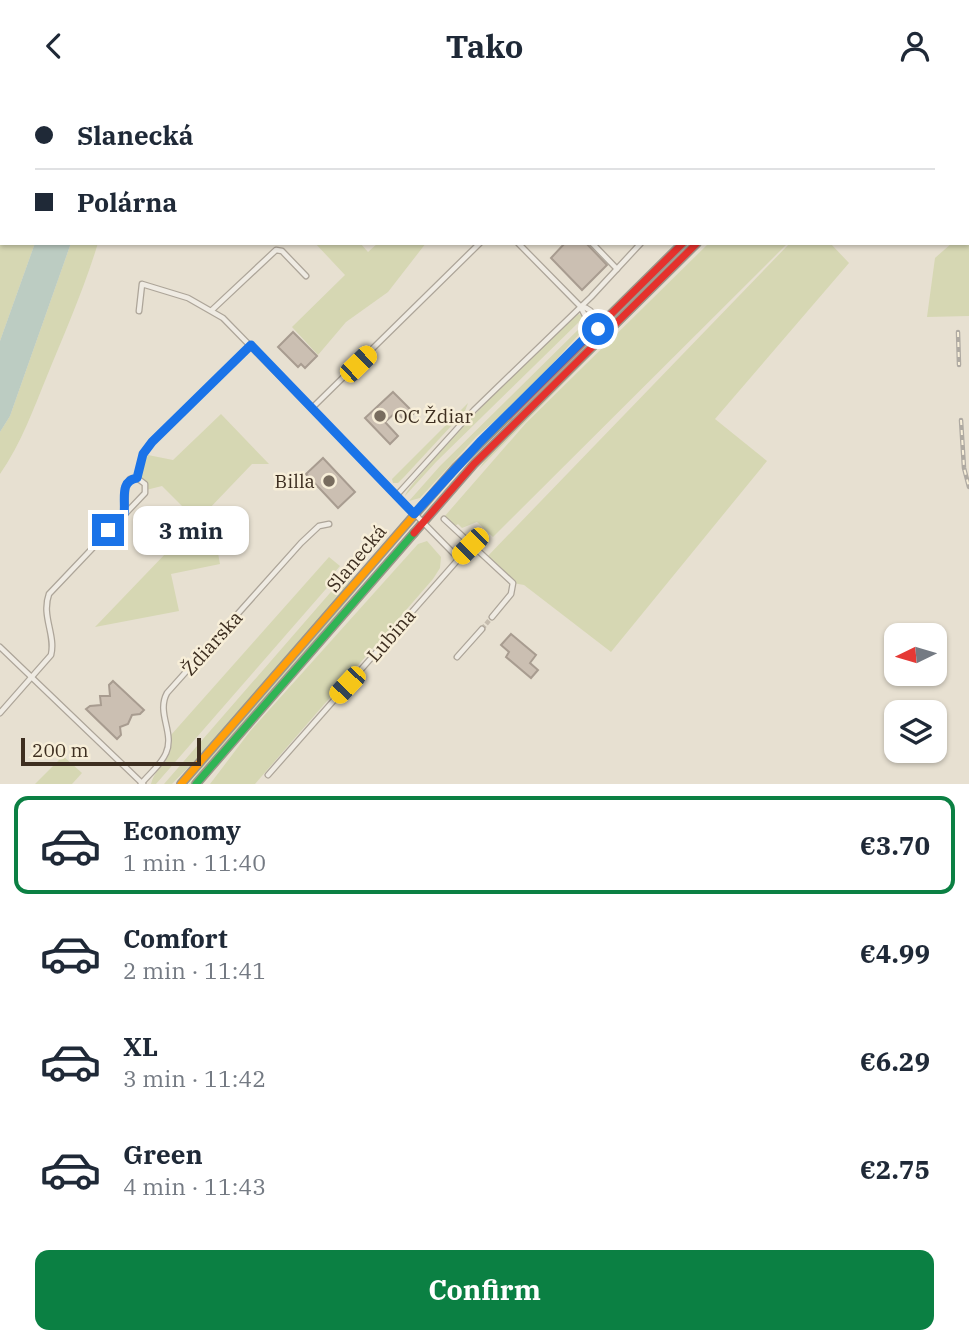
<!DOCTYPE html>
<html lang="en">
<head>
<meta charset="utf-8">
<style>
	:root { --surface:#fff; --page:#f2f2f3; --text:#1f2937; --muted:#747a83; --line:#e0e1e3; --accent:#0b8043 }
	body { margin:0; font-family:"IBM Plex Serif",serif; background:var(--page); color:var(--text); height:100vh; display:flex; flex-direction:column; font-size:26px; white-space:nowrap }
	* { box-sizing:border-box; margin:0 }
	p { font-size:23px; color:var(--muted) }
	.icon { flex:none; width:38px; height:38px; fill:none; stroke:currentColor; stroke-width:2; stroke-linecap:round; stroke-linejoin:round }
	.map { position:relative; height:693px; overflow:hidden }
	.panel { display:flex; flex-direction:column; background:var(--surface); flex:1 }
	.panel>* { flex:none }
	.top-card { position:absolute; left:0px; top:0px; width:970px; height:154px; box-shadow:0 2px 5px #0004; display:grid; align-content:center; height:154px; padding:0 35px; background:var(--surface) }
	.needle { width:46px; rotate:265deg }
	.buttons { position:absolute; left:884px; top:532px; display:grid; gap:14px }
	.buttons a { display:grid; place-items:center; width:63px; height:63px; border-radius:14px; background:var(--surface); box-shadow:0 2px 5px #0004; font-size:35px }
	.scale { position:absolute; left:21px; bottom:18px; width:180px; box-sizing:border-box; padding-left:7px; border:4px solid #3d2e20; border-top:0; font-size:19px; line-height:24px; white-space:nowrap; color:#3d2e20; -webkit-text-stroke:5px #f7eed8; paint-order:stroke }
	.end { position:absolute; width:32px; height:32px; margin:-16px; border:9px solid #1a73e8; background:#fff; box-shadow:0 0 0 4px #fff }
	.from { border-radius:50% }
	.bubble { position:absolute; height:49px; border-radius:14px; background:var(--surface); box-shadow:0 2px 5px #0004; font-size:23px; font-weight:800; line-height:49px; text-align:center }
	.car { position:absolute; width:21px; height:42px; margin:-21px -10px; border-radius:9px; box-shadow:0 0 5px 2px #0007; background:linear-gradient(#f5c518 24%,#345 0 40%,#f5c518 0 76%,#345 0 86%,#f5c518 0) }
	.top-card b { display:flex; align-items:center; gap:24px; height:66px; font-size:26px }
	.top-card b+b { border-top:2px solid var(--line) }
	.top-card i { width:18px; height:18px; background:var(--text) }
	ul { padding:12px 0 0; list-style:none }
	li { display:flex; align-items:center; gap:21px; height:98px; margin:0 14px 10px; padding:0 21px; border:4px solid transparent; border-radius:14px }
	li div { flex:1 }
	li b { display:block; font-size:26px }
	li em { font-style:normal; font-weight:800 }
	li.active { border-color:var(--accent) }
	li>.icon { width:63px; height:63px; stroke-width:1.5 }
	.primary-button { display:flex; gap:14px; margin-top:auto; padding:14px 35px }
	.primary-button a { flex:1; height:80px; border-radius:14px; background:var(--accent); color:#fff; font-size:28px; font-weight:800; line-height:80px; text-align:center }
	header { display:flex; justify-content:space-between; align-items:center; height:91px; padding:0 35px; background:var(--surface); font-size:32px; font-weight:800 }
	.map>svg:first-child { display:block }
</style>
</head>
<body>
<header><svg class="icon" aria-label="back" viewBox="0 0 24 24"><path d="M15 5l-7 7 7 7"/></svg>Tako<svg class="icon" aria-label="person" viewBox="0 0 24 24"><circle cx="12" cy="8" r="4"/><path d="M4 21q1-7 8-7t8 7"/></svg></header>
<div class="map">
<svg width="969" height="693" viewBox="0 0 969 693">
	<rect width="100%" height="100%" fill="#e7e0d1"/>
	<g fill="#d6d7b3">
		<path d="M0,0H114L2,2V152H35L0,250Z"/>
		<path d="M969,137V225L927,226L935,167L952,152H968Z"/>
		<path d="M71,152H98C84,198 65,241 47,285C33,319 21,353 0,383V341L10,325Z"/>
		<path d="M315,152H360L368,161L378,152H426L388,201L346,231L318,264L292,236L345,184Z"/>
		<path d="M702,152L479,378L489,363L523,328Z"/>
		<path d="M709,152H788L493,446L477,431L462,437L458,433L455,435L444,426L526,332Z"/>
		<path d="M790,152H830L849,172L715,328L767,370L611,561L524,494L513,492L485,468Z"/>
		<path d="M579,223L584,226L436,371L405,405C411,387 559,233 579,223Z"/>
		<path d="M585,232L584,238L522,306L476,346L420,407L409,410L440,375Z"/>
		<path d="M468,312L465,320L404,386L398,392H393L392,388Z"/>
		<path d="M221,323L269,373H252L207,420L211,424L220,473L171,483L179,520L95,536L191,436L182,415L162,395L146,399L145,393L137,387L143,363L173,369Z"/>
		<path d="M403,442L337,523L191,693H189L228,644Z"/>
		<path d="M427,450L441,466L440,477L433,488L255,693H210L251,639L418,453Z"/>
		<path d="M329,466L340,475L329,488L332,491L156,693H151C156,673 175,670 171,644Z"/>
		<path d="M364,471L329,518L215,649L172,693H164L336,495L339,497Z"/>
		<path d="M63,665L82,682L72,693H35Z"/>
	</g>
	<path fill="#bcccc2" d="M35,152H71L10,325L0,341V250Z"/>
	<g fill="#cbbfb2" stroke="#a89c90" stroke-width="2">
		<path d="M565,152H586L607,174L582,199L551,167Z"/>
		<path d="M293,241L317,265L305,277L301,273L298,276L278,256Z"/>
		<path d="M393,301L414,322L406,330L396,321L385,331L398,345L390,353L365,327Z"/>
		<path d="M323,367L355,401L338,417L306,383Z"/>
		<path d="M511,543L536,564L530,572L538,579L531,587L506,566L509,561L501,554Z"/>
		<path d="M113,590L144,619L140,623L132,624L128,633L120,636L121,644L117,648L86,618L90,615L101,614L100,605H110L109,594Z"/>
	</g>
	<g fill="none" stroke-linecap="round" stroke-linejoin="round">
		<path stroke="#c5bcae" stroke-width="4.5" stroke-dasharray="4.5 2" stroke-linecap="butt" d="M482,538L492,526"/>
		<g stroke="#ada599" stroke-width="7">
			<g id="street">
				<path d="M776,0L778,2"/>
				<path d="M409,2L410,0"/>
				<path d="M798,2L800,0"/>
				<path d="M518,152L580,215L588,230L586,245"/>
				<path d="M592,152L617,178"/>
				<path d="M581,215C598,220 600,234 597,250"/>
				<path d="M212,219L276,159L282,160L306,185"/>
				<path d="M139,220L142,193L188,207L223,227L458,467"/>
				<path d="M312,317L480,152"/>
				<path d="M137,387L143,363L152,350L252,254"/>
				<path d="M396,405L474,319L591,206L641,152"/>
				<path d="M125,420L126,394L130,388L137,387"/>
				<path d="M444,428L513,492L511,503L492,526"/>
				<path d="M0,556L143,693"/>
				<path d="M457,566L482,538"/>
				<path d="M0,622L51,564C56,544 41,525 49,503L145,402V393L137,387"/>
				<path d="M268,684L470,455"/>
				<path d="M141,693C149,683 161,674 166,662C175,642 156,622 167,602L301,452L319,435L329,433"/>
			</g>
		</g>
		<g stroke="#9c958a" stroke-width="10">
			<path id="fast" d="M196,693L414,442"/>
		</g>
		<g stroke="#9c958a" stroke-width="10">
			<path id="slow" d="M181,693L456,376L508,325"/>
		</g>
		<g stroke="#9c958a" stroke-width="10">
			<g id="jam">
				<path d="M835,2L837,0"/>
				<path d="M508,325L683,152"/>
				<path d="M414,442L474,373L697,152"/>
			</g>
		</g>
		<use href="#street" stroke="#efebe3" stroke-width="4.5"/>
		<use href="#fast" stroke="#30b455" stroke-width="7"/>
		<use href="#slow" stroke="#ff9f0a" stroke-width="7"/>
		<use href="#jam" stroke="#e5322d" stroke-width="7"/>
		<g stroke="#afaaa2" stroke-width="4.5">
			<g id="rail">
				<path d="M958,241L959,274"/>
				<path d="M961,329L964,377L969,396"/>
			</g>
		</g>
		<use href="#rail" stroke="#f7eed8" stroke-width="2" stroke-dasharray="5" stroke-linecap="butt"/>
	</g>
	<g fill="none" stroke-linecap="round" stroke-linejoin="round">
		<path stroke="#1a73e8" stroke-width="9" d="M108,439L124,423C126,409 119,390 137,387L143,363L152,351L251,254L414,423L480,351L598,234V238"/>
	</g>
	<g fill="#786c5e" stroke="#f7eed8" stroke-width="2.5">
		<circle cx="380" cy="325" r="7"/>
		<circle cx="329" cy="390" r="7"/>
	</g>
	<g text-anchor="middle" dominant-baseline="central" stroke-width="5" stroke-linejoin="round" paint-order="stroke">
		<g font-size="19" fill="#3d2e20" stroke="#f7eed8" text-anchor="start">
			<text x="394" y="325">OC Ždiar</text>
			<text x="315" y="390" text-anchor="end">Billa</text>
		</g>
		<g font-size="19" fill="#3d2e20" stroke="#f7eed8">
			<text transform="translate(356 467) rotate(-50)">Slanecká</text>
			<text transform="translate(391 544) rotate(-49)">Lubina</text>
			<text transform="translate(212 552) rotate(-48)">Ždiarska</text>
		</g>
	</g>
</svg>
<div class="buttons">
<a><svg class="needle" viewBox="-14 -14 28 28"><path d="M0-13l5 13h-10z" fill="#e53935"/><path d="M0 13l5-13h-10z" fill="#747a83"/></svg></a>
<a><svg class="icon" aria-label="layers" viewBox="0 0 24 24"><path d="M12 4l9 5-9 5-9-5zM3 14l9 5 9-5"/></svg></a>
</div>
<div class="scale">200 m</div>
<i class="end from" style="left:598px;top:238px"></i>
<i class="end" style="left:108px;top:439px"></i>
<div class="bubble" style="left:133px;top:415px;width:116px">3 min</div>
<i class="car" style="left:358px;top:273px;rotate:46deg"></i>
<i class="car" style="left:470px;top:455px;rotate:225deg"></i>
<i class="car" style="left:347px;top:594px;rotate:223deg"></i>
<div class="top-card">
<b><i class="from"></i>Slanecká</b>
<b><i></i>Polárna</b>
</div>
</div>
<section class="panel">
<ul>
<li class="active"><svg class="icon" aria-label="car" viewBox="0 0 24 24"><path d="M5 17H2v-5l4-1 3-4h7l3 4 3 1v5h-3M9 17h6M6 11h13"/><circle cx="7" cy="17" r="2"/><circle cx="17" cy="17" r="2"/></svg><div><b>Economy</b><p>1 min · 11:40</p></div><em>€3.70</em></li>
<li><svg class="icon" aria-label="car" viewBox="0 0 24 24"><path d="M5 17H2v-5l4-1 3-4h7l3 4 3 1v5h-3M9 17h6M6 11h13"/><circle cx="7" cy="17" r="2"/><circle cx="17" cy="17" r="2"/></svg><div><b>Comfort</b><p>2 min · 11:41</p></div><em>€4.99</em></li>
<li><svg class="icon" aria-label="car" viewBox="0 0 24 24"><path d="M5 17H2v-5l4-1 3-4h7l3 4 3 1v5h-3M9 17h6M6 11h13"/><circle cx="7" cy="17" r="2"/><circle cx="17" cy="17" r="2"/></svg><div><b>XL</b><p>3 min · 11:42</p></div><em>€6.29</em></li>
<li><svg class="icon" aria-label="car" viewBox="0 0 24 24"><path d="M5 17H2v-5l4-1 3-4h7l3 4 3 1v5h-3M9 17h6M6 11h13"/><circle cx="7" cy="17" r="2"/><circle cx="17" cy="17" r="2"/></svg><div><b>Green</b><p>4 min · 11:43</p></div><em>€2.75</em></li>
</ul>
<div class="primary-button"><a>Confirm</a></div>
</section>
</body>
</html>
